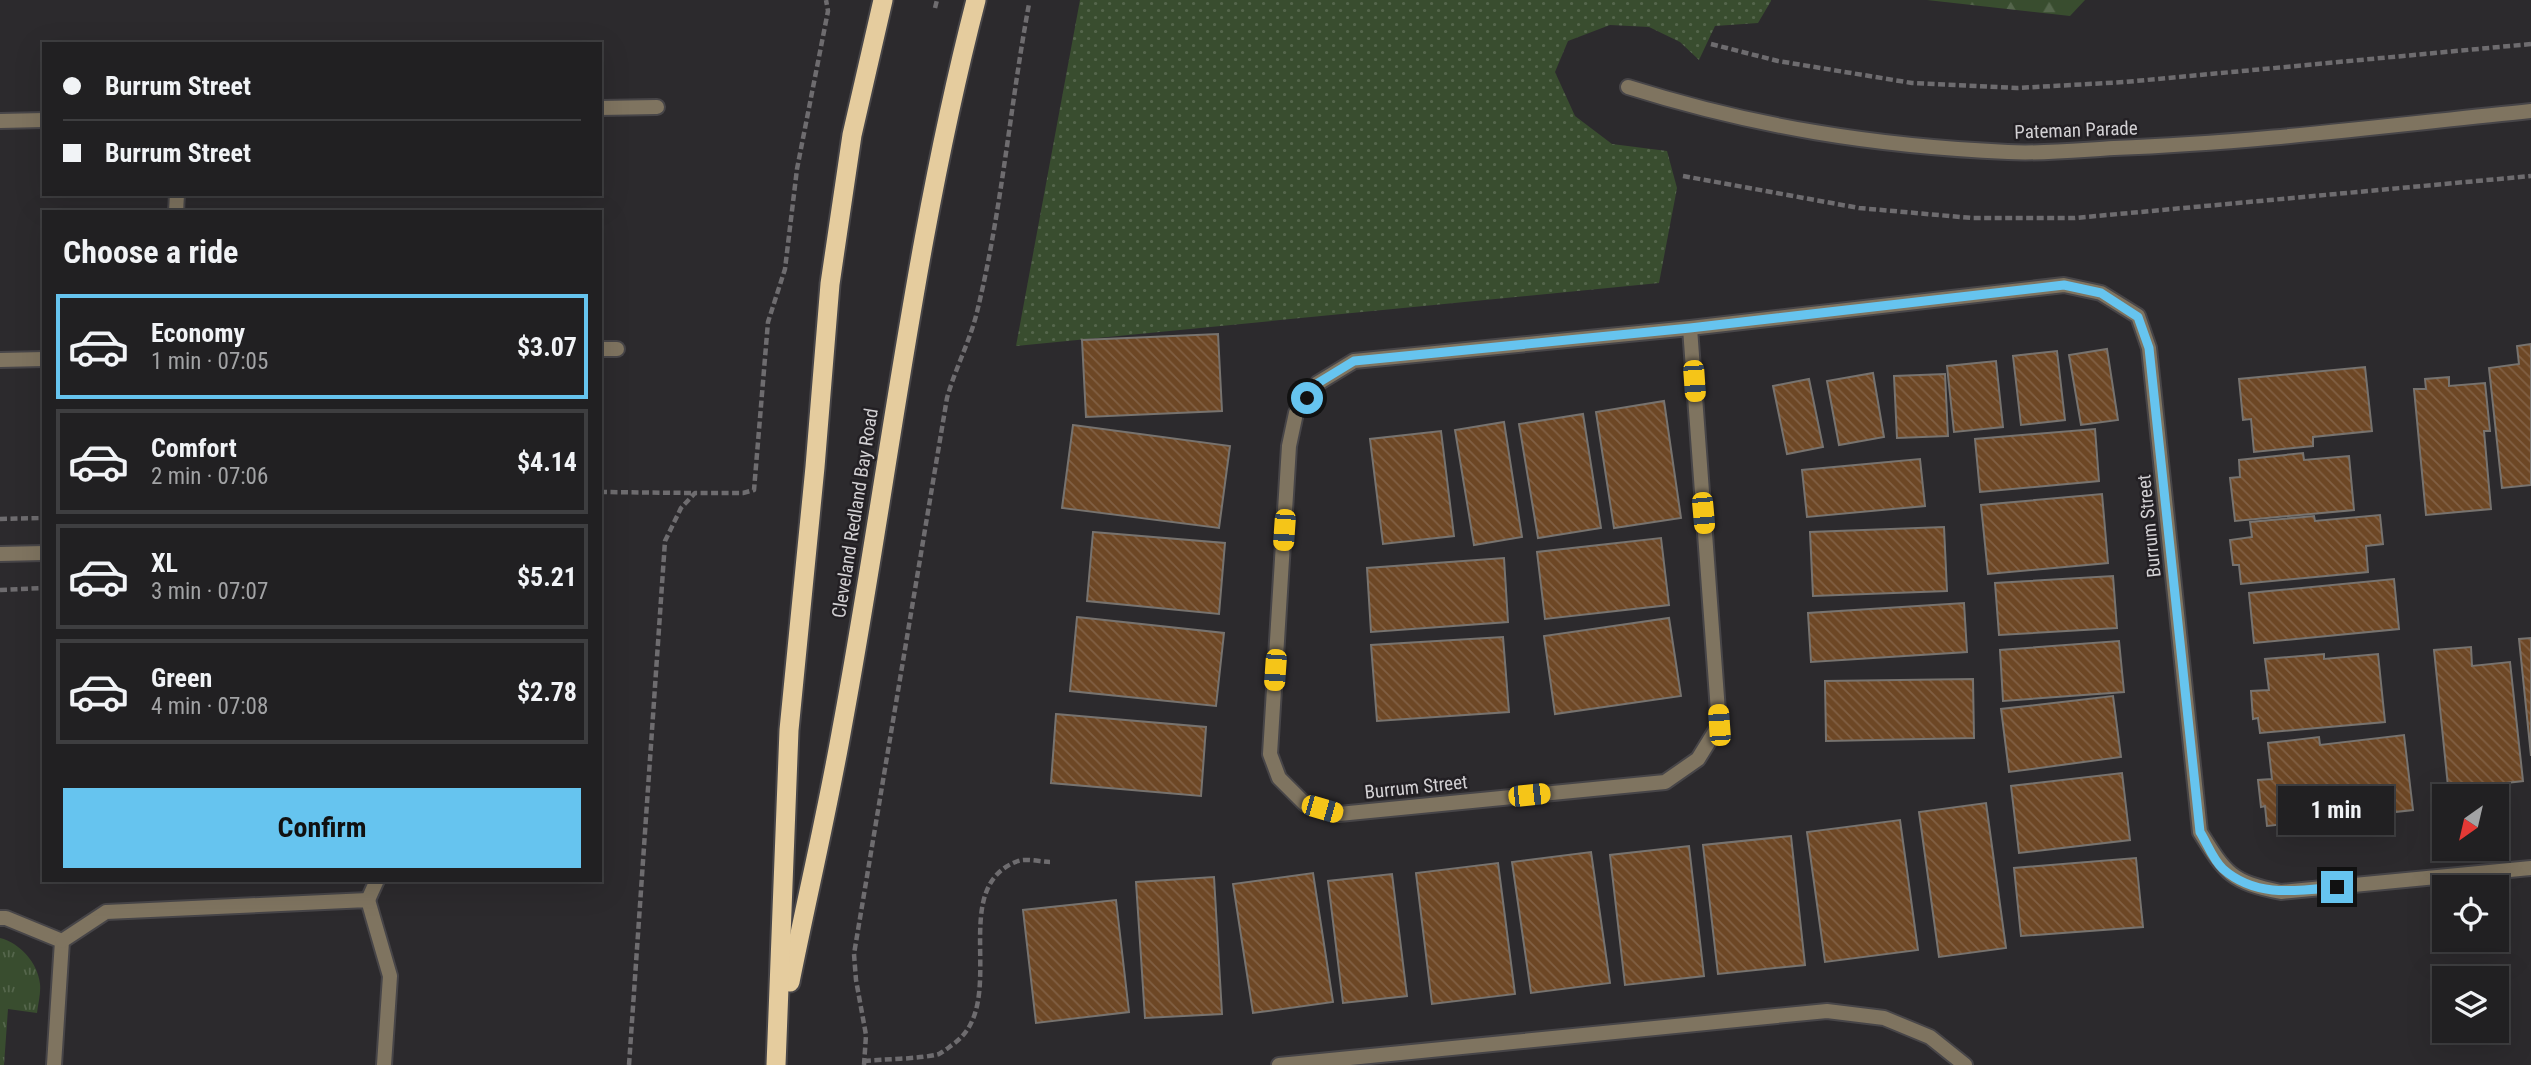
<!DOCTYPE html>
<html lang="en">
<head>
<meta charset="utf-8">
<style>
	:root { --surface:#212022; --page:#2d2d2f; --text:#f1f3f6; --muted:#a2a3a5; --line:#3e3e40; --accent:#66c4ef }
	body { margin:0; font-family:"Roboto Condensed",sans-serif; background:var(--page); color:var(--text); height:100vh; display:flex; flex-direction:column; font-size:26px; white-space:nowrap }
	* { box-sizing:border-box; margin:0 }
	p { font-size:23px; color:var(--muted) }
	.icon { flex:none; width:38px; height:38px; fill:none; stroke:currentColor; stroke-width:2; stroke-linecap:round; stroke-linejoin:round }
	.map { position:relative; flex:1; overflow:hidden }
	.side { position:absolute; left:42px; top:210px; width:560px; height:672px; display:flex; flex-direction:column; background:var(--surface); border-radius:0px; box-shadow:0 7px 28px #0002,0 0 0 2px var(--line) }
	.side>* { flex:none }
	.top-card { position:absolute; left:42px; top:42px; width:560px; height:154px; border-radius:0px; box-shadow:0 7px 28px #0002,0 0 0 2px var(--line); display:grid; align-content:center; height:154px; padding:0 21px; background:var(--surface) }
	.needle { width:46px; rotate:214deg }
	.tools { position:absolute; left:2432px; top:784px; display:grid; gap:14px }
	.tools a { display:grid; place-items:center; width:77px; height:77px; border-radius:0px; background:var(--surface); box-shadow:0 7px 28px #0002,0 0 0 2px var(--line); font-size:35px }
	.end { position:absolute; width:32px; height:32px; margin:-16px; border:9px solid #66c4ef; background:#111; box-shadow:0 0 0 4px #111 }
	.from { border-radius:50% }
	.bubble { position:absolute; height:49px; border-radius:0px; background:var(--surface); box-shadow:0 7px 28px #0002,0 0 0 2px var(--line); font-size:23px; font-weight:700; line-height:49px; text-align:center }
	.car { position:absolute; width:21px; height:42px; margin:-21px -10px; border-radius:9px; box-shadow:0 0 5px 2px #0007; background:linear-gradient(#f5c518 24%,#345 0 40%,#f5c518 0 76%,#345 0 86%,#f5c518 0) }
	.top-card b { display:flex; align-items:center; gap:24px; height:66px; font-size:26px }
	.top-card b+b { border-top:2px solid var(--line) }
	.top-card i { width:18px; height:18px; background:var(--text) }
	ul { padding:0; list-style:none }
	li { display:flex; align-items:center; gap:21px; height:105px; margin:0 14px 10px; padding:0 7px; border:4px solid var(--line); border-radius:0px }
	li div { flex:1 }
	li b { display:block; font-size:26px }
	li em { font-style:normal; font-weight:700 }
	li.selected { border-color:var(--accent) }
	li>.icon { width:63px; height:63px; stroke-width:1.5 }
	h2 { padding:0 21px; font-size:32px; line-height:84px }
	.cta { display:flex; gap:14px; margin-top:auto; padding:14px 21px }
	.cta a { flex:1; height:80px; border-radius:0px; background:var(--accent); color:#111; font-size:28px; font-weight:700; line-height:80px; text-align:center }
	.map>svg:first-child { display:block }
</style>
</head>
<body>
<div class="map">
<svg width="2531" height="1065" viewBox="0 0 2531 1065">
	<defs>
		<pattern id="grass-dots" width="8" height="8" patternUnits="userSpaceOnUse" patternTransform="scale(1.75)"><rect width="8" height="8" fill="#394d2f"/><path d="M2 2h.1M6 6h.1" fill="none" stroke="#55664c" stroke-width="1.8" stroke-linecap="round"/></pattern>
		<pattern id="forest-firs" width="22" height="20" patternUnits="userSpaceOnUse" patternTransform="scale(1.75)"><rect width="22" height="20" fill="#394d2f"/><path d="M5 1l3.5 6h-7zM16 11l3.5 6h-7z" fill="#55664c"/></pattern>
		<pattern id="park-tufts" width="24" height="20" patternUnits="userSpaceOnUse" patternTransform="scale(1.75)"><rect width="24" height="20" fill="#394d2f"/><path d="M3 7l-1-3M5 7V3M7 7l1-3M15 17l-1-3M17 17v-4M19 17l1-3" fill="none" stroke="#55664c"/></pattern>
		<pattern id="building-back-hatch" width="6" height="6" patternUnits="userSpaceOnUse" patternTransform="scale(1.75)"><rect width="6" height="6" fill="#6d4725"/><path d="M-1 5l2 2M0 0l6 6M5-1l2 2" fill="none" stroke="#816044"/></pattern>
	</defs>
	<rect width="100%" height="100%" fill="#2c2a2d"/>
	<path fill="url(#grass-dots)" d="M1080,0H1771V1L1758,23L1715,26L1699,60L1680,42L1649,27L1610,25L1568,41L1555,72L1575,116L1612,144L1667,151L1677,188L1659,283L1016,346Z"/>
	<path fill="url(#forest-firs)" d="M1927,0H2085L2070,16Z"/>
	<path fill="url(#park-tufts)" d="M0,938C20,943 38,963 40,984C41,993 38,1004 37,1013L8,1009L4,1065H0Z"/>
	<g fill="url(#building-back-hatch)" stroke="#77736f" stroke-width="2">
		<path d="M1218,334L1222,411L1086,417L1082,340Z"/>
		<path d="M2531,344V485L2502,488L2489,368L2519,364L2517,346Z"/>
		<path d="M2107,349L2118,420L2081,425L2069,355Z"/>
		<path d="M2057,351L2065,420L2021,425L2013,356Z"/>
		<path d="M1996,361L2003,427L1954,432L1947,366Z"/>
		<path d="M2365,367L2372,431L2313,437V446L2254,452L2251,419L2243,420L2239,379Z"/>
		<path d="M1873,373L1884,437L1839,445L1827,381Z"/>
		<path d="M1945,374L1948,436L1897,438L1894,376Z"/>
		<path d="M2449,377V386L2485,383L2490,431H2484L2491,509L2426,515L2414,389H2426L2425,379Z"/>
		<path d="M1809,379L1823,447L1787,454L1773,386Z"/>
		<path d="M1664,401L1681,518L1614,528L1596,412Z"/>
		<path d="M1583,414L1601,528L1538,538L1519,424Z"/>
		<path d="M1504,422L1522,537L1474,545L1455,430Z"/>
		<path d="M1073,425L1230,446L1219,528L1062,508Z"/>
		<path d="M2095,429L2099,481L1980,492L1975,439Z"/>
		<path d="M1441,431L1454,536L1383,544L1370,439Z"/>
		<path d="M2303,453L2304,460L2349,456L2354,510L2235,521L2230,478L2240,477L2239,460Z"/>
		<path d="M1920,459L1925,506L1807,517L1802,470Z"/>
		<path d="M2102,494L2108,563L1988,574L1981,505Z"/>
		<path d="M2380,515L2383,544L2366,546L2368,572L2241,584L2239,565H2233L2230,540L2252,537L2250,522L2314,516L2315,521Z"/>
		<path d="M1944,527L1947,591L1813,596L1810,532Z"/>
		<path d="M1093,532L1225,543L1219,614L1087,601Z"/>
		<path d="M1661,538L1669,605L1545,619L1537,552Z"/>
		<path d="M1504,558L1508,622L1371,632L1367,568Z"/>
		<path d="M2113,576L2117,628L1999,635L1995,583Z"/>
		<path d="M2394,579L2399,629L2254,643L2249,593Z"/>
		<path d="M1964,603L1967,652L1811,662L1808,613Z"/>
		<path d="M1077,617L1224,633L1216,706L1070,691Z"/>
		<path d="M1669,618L1681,696L1555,714L1544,636Z"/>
		<path d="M1503,637L1509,712L1377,721L1371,645Z"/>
		<path d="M2531,638V756L2519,639Z"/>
		<path d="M2119,641L2124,692L2003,701L2000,650Z"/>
		<path d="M2471,647L2472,666L2510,662L2523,781L2488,785L2489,796H2449L2434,650Z"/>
		<path d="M2324,654V659L2378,654L2385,722L2260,733L2258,718L2253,719L2251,691L2269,690L2265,659Z"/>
		<path d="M1973,679L1974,738L1826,741L1825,681Z"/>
		<path d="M2113,696L2121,757L2009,772L2001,709Z"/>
		<path d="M1056,714L1206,727L1201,796L1051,783Z"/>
		<path d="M2404,735L2413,810L2267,826L2265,806L2261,807L2258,780L2272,779L2268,743L2319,737L2320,745Z"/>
		<path d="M2122,773L2130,840L2019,853L2011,786Z"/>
		<path d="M1986,803L2006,948L1939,957L1919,812Z"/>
		<path d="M1900,820L1918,950L1825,962L1807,832Z"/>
		<path d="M1791,836L1805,965L1718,974L1703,845Z"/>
		<path d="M1689,846L1704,976L1625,985L1610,855Z"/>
		<path d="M1591,852L1610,983L1531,993L1512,862Z"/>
		<path d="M2136,858L2143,927L2021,936L2014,868Z"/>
		<path d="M1498,863L1515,994L1432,1004L1416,873Z"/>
		<path d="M1313,873L1333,1002L1253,1013L1233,884Z"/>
		<path d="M1392,874L1407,996L1343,1003L1328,881Z"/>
		<path d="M1214,877L1222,1014L1145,1018L1136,882Z"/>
		<path d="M1116,900L1129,1012L1036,1023L1023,910Z"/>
	</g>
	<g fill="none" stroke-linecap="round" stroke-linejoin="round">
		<g stroke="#474548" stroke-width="18">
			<path id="service" d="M1279,1065L1827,1011L1884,1018L1930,1037L1965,1065"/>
		</g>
		<g stroke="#474548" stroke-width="18">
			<g id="minor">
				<path d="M1628,87C1755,127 1875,146 2008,152C2043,154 2079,150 2114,148C2253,143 2392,125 2531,111"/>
				<path d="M600,108L657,107"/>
				<path d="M0,121L44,120"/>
				<path d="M176,212L177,194"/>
				<path d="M1690,328L1719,725L1698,759L1665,782L1339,814L1305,804L1279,778L1270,754L1289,446L1296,413L1318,383L1354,361L1690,328L2064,285L2101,293L2138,316L2149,348L2200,832C2226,874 2231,882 2281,892L2531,868"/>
				<path d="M600,349H617"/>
				<path d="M0,360L44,359"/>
				<path d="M0,554L44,553"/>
				<path d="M368,900L377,880"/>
				<path d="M0,918H6L62,941L54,1065"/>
				<path d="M62,941L106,912L368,900L390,976L384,1065"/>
			</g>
		</g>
		<g stroke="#474548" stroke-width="23">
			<g id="trunk">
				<path d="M790,982C807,897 827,813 842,728C887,486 914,239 976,0"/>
				<path d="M776,1065L789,730L815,467L830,284L852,135L883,0"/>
			</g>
		</g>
		<g stroke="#6e6c6f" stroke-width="4.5" stroke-dasharray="7 3.5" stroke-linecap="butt">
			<path d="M935,8L937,0"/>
			<path d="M1711,44L1778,61L1912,83L2017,88L2125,82L2531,44"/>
			<path d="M1683,176L1859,208L1972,218H2075L2531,176"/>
			<path d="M600,492L694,493"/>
			<path d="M0,519L44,518"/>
			<path d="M0,590L44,588"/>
			<path d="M864,1061C883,1059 922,1059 939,1054C943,1052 948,1048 952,1045C1013,1004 944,888 1018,861C1027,858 1041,862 1050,862"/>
			<path d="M629,1065L665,541L681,508L695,493H743L754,490L768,322L785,269L797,169L828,11L826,0"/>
			<path d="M864,1065L866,1035L856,980L854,954L947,398C955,369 970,341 977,312C1002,210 1010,106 1029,4"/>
		</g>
		<use href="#service" stroke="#7f7460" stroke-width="14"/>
		<use href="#minor" stroke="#7f7460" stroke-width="14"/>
		<use href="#trunk" stroke="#e5cc9e" stroke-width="19"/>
	</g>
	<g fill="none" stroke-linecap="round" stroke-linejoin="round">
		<path stroke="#66c4ef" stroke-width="9" d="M1307,398L1318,383L1354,361L1690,328L2064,285L2101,293L2138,317L2149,348L2200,832C2207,843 2213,860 2223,869C2256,898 2296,891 2337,887"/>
	</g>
	<g text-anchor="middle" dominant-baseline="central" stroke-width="5" stroke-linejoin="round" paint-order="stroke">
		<g font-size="19" fill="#d2d0d3" stroke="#232024">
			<text transform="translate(2076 130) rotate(-2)">Pateman Parade</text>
			<text transform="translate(855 513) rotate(-81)">Cleveland Redland Bay Road</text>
			<text transform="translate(2149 526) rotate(-96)">Burrum Street</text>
			<text transform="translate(1416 787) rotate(-6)">Burrum Street</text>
		</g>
	</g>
</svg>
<div class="tools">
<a><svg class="needle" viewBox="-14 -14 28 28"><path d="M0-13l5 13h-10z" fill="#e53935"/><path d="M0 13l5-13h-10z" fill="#a2a3a5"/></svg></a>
<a><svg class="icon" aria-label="locate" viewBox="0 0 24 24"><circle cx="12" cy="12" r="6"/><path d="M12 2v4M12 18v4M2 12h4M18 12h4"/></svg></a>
<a><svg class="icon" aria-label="layers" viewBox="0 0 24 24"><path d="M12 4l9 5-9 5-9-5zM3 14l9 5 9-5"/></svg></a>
</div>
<i class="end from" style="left:1307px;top:398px"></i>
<i class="end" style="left:2337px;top:887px"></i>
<div class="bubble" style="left:2278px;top:786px;width:116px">1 min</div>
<i class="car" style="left:1694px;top:381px;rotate:176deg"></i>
<i class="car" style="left:1703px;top:513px;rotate:175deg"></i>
<i class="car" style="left:1284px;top:530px;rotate:184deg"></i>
<i class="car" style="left:1275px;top:670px;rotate:184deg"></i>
<i class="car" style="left:1719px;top:725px;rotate:356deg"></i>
<i class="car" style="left:1529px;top:795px;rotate:84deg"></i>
<i class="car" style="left:1322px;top:809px;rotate:106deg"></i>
<div class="top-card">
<b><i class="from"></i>Burrum Street</b>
<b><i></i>Burrum Street</b>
</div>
<section class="side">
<h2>Choose a ride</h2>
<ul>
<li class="selected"><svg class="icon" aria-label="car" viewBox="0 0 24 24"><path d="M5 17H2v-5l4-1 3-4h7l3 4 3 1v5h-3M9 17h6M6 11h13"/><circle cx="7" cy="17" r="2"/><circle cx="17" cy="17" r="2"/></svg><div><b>Economy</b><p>1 min · 07:05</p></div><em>$3.07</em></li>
<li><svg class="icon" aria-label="car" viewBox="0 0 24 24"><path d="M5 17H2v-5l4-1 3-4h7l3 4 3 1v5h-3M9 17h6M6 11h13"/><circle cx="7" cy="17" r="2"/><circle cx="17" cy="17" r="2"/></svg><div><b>Comfort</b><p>2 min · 07:06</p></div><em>$4.14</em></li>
<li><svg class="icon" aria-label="car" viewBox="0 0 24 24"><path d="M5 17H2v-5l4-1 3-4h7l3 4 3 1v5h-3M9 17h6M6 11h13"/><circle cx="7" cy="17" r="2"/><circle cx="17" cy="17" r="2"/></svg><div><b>XL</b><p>3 min · 07:07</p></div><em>$5.21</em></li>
<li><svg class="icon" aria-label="car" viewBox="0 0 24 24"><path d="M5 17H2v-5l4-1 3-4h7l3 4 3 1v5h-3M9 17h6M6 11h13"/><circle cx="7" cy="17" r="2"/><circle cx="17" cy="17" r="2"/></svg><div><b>Green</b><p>4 min · 07:08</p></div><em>$2.78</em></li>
</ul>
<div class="cta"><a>Confirm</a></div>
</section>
</div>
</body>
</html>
